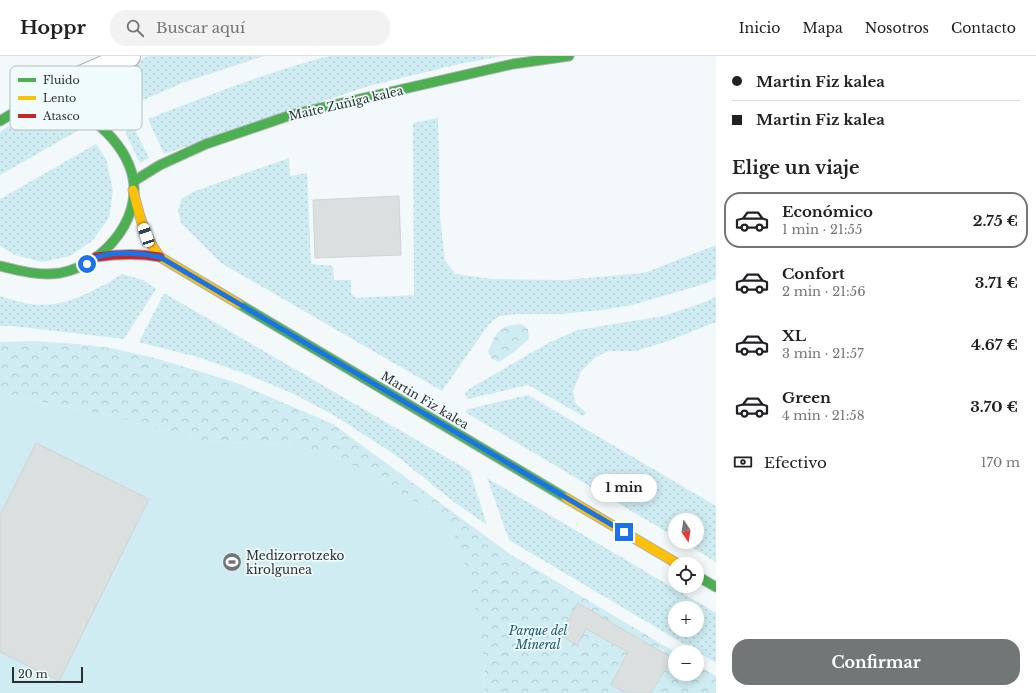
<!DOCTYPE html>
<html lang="es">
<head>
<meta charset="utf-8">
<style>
	:root { --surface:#fff; --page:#f2f2f2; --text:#202124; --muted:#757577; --line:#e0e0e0; --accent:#717676 }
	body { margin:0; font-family:"Libre Baskerville",serif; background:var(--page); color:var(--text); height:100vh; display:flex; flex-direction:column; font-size:15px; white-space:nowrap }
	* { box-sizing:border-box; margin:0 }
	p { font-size:13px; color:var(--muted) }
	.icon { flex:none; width:22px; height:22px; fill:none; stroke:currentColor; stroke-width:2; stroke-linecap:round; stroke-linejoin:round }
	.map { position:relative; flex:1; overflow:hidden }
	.sheet { display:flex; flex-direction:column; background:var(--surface); width:320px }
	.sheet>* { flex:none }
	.guide { display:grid; align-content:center; height:88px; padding:0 16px; background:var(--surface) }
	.needle { width:26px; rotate:168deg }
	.controls { position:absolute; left:668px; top:457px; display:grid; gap:8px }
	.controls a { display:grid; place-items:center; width:36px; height:36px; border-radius:50%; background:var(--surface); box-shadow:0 2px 10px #0003; font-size:20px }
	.scale { position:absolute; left:12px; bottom:10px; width:71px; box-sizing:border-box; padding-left:4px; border:2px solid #2b2f2f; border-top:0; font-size:11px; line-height:14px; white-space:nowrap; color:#2b2f2f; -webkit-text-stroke:3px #f0fbfd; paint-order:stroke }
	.end { position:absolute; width:18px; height:18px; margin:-9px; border:5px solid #1a73e8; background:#fff; box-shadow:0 0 0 2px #fff }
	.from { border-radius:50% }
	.bubble { position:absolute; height:28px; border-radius:14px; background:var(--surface); box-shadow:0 2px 10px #0003; font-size:13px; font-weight:800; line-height:28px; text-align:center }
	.car { position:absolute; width:12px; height:24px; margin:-12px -6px; border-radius:5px; box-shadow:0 0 3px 1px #0007; background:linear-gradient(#fff 24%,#345 0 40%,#fff 0 76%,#345 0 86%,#fff 0) }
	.guide b { display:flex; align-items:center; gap:14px; height:38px; font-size:15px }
	.guide b+b { border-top:1px solid var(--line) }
	.guide i { width:10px; height:10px; background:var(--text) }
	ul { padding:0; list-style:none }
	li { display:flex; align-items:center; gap:12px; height:56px; margin:0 8px 6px; padding:0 8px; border:2px solid transparent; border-radius:16px }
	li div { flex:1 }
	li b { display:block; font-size:15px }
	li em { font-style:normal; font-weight:800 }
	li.selected { border-color:var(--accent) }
	li>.icon { width:36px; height:36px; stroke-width:1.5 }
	h2 { padding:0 16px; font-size:18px; line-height:48px }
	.pay { display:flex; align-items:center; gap:10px; height:44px; padding:0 16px; font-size:15px }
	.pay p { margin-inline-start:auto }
	.button { display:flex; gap:8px; margin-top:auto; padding:8px 16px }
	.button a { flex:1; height:46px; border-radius:16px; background:var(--accent); color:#fff; font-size:16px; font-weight:800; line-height:46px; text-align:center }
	header { display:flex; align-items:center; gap:24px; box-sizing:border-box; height:56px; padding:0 20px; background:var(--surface); border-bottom:1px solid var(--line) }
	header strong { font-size:19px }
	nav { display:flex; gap:22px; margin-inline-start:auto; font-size:14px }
	.search { width:280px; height:36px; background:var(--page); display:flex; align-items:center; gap:10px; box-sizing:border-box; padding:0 14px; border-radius:16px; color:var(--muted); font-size:15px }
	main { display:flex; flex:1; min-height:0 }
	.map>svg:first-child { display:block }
</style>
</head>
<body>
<header>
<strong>Hoppr</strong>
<div class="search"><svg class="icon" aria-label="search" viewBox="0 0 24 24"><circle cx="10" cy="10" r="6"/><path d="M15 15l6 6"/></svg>Buscar aquí</div>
<nav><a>Inicio</a><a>Mapa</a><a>Nosotros</a><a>Contacto</a></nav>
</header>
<main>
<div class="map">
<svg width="716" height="637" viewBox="0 0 716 637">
	<defs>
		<pattern id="grass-dots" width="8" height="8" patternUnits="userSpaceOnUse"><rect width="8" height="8" fill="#ceecf2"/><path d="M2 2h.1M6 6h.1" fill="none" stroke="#b1cbd0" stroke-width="1.8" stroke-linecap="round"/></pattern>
		<pattern id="forest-crowns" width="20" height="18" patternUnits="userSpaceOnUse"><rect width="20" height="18" fill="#ceecf2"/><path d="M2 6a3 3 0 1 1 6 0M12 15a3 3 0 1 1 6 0" fill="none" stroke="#b1cbd0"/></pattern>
	</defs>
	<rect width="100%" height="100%" fill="#f3f9fa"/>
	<g fill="url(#grass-dots)" fill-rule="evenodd">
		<path d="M149,0H264L182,27L112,58L74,37L124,11Z"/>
		<path d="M329,0H503L459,8L369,30L164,98L148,63C207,40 267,16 329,0Z"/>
		<path d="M32,62L55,64L81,73L0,119V76L7,71Z"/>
		<path d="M438,62L440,160L445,205L456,218L492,223L564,224L644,217L716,189V223L701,229L632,249L602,254L560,258H516L499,260L489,268L442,335L221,207L181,167L178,155L181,143L195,135L289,102L290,120L307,117L311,208L333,210L334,224H351V237L356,242L414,239L413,67Z"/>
		<path d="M134,72L149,102L140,107L125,76Z"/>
		<path d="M96,88L106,103L113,135L109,162L92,185L70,200L42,206L15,199L0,190V143Z"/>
		<path d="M122,218L143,224L156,233L124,283L13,270H0V240C10,242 20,247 30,248C64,253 94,235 122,218Z"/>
		<path d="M164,237L470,415L487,469L454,446L394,398L333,359L294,338L246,318L197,301L139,286Z"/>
		<path d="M716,241V266L668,285L636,295H608L596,301L581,315L573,335L575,347L587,357L583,360L528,329L467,343L465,338L469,333L550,286L578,274L663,260L702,247Z"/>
		<path d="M528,339L716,450V506L683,486H697V464H675V481L465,356L468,353Z"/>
		<path d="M487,422L716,557V607L509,484ZM675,552H697V574H675Z"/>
	</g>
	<g fill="url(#forest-crowns)">
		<path d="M521,268L528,273L529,283L514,296L499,306L492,303L488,296C497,275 498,270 521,268Z"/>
		<path d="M34,285L78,288L111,292L155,302L237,327L333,368L510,498L675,596V618H697V609L716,620V637H485L484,604L449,471L427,454L372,419L335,401L288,388L199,385L113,360L0,338V286Z"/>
	</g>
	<path fill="#ceecf2" d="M0,338L113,360L199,385L288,388L335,401L372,419L427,454L449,471L458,485L471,528L484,604L485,637H0Z"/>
	<g fill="#dbdfe0" stroke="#cfd4d4">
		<path d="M399,140L401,199L315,202L313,144Z"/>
		<path d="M36,387L149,443L59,625L0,596V459Z"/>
		<path d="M578,547L672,602L651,637H627L611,629L628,596L586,573L577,589L560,579Z"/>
	</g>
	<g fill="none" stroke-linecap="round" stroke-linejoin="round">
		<g stroke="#abafb0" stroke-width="24">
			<path id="street" d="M42,41L74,24L129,0"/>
		</g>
		<g stroke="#abafb0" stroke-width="11">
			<g id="fast">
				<path d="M0,65C7,61 37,42 42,41C44,41 46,42 48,42C63,45 74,49 86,59C104,72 121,89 129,109C149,156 106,209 60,217C39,220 20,215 0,210"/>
				<path d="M134,125L160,109L206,88L294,58L513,8L569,0"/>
				<path d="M239,248L566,442"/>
				<path d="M697,520L716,531"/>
			</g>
		</g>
		<g stroke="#abafb0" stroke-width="11">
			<g id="slow">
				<path d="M133,134C139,158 144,181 160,201L239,248"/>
				<path d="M566,442L678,508"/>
			</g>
		</g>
		<g stroke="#abafb0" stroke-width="11">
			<path id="jam" d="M96,201C118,198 138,197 160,201"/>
		</g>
		<use href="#street" stroke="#fdfefe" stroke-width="22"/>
		<use href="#fast" stroke="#4caf50" stroke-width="9"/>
		<use href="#slow" stroke="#ffc107" stroke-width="9"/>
		<use href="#jam" stroke="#c62828" stroke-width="9"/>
	</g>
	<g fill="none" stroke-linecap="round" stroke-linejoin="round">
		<path stroke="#1a73e8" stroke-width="5" d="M87,208C90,205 93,202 97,201C116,195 142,197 160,201L624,476"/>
	</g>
	<defs>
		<g id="stadium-disc" transform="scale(1)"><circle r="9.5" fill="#717676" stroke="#f0fbfd"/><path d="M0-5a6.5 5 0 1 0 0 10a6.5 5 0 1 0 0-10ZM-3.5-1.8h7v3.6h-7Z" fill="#fff"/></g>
	</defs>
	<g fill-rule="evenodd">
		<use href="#stadium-disc" x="232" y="506"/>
	</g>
	<g text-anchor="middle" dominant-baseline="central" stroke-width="3.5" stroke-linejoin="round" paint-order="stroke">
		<g font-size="12" fill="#2b2f2f" stroke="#f0fbfd">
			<text transform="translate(346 47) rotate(-13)">Maite Zuñiga kalea</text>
			<text transform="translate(425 344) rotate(31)">Martin Fiz kalea</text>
		</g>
		<g font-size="12" fill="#2b2f2f" stroke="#f0fbfd" text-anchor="start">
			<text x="246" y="499">Medizorrotzeko<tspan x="246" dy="14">kirolgunea</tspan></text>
		</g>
		<g font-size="12" font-style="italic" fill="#135b65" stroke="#f0fbfd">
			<text x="538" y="574">Parque del<tspan x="538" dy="14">Mineral</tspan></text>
		</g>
	</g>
	<rect x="10" y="10" width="132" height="64" rx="6" fill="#f0fbfd" stroke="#b5bebf" stroke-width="1"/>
	<rect x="18" y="22" width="18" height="4" fill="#4caf50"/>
	<rect x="18" y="40" width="18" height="4" fill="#ffc107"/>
	<rect x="18" y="58" width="18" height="4" fill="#c62828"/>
	<g font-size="11" fill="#2b2f2f">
		<text x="43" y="28">Fluido</text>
		<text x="43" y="46">Lento</text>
		<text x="43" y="64">Atasco</text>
	</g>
</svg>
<div class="controls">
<a><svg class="needle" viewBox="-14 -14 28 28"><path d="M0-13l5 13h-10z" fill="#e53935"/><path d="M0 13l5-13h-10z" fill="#757577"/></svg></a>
<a><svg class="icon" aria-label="locate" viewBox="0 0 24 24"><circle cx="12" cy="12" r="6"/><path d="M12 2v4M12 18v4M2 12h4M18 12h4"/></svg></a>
<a>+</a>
<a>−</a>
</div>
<div class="scale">20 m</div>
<i class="end from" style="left:87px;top:208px"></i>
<i class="end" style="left:624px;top:476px"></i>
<div class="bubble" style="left:591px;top:418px;width:66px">1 min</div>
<i class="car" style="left:146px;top:179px;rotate:341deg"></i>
</div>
<section class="sheet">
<div class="guide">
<b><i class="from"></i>Martin Fiz kalea</b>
<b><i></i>Martin Fiz kalea</b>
</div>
<h2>Elige un viaje</h2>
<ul>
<li class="selected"><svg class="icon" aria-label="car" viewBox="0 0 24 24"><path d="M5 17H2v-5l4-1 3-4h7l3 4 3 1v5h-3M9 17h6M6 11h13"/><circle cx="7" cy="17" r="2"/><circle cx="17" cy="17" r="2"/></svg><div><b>Económico</b><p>1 min · 21:55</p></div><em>2.75 €</em></li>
<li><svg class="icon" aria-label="car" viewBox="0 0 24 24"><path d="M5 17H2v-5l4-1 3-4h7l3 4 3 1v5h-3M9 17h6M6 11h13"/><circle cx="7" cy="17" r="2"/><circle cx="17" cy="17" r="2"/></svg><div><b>Confort</b><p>2 min · 21:56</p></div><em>3.71 €</em></li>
<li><svg class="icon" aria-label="car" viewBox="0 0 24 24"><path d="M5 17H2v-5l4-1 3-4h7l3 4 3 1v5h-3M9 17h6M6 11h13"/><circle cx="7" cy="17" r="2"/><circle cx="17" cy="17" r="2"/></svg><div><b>XL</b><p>3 min · 21:57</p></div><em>4.67 €</em></li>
<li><svg class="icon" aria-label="car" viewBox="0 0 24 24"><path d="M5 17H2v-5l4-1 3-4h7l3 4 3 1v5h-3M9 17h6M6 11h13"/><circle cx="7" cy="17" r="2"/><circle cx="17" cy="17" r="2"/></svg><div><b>Green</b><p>4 min · 21:58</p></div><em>3.70 €</em></li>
</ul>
<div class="pay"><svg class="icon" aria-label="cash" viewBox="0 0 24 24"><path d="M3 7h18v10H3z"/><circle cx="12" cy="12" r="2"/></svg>Efectivo<p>170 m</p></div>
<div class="button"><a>Confirmar</a></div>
</section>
</main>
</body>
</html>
